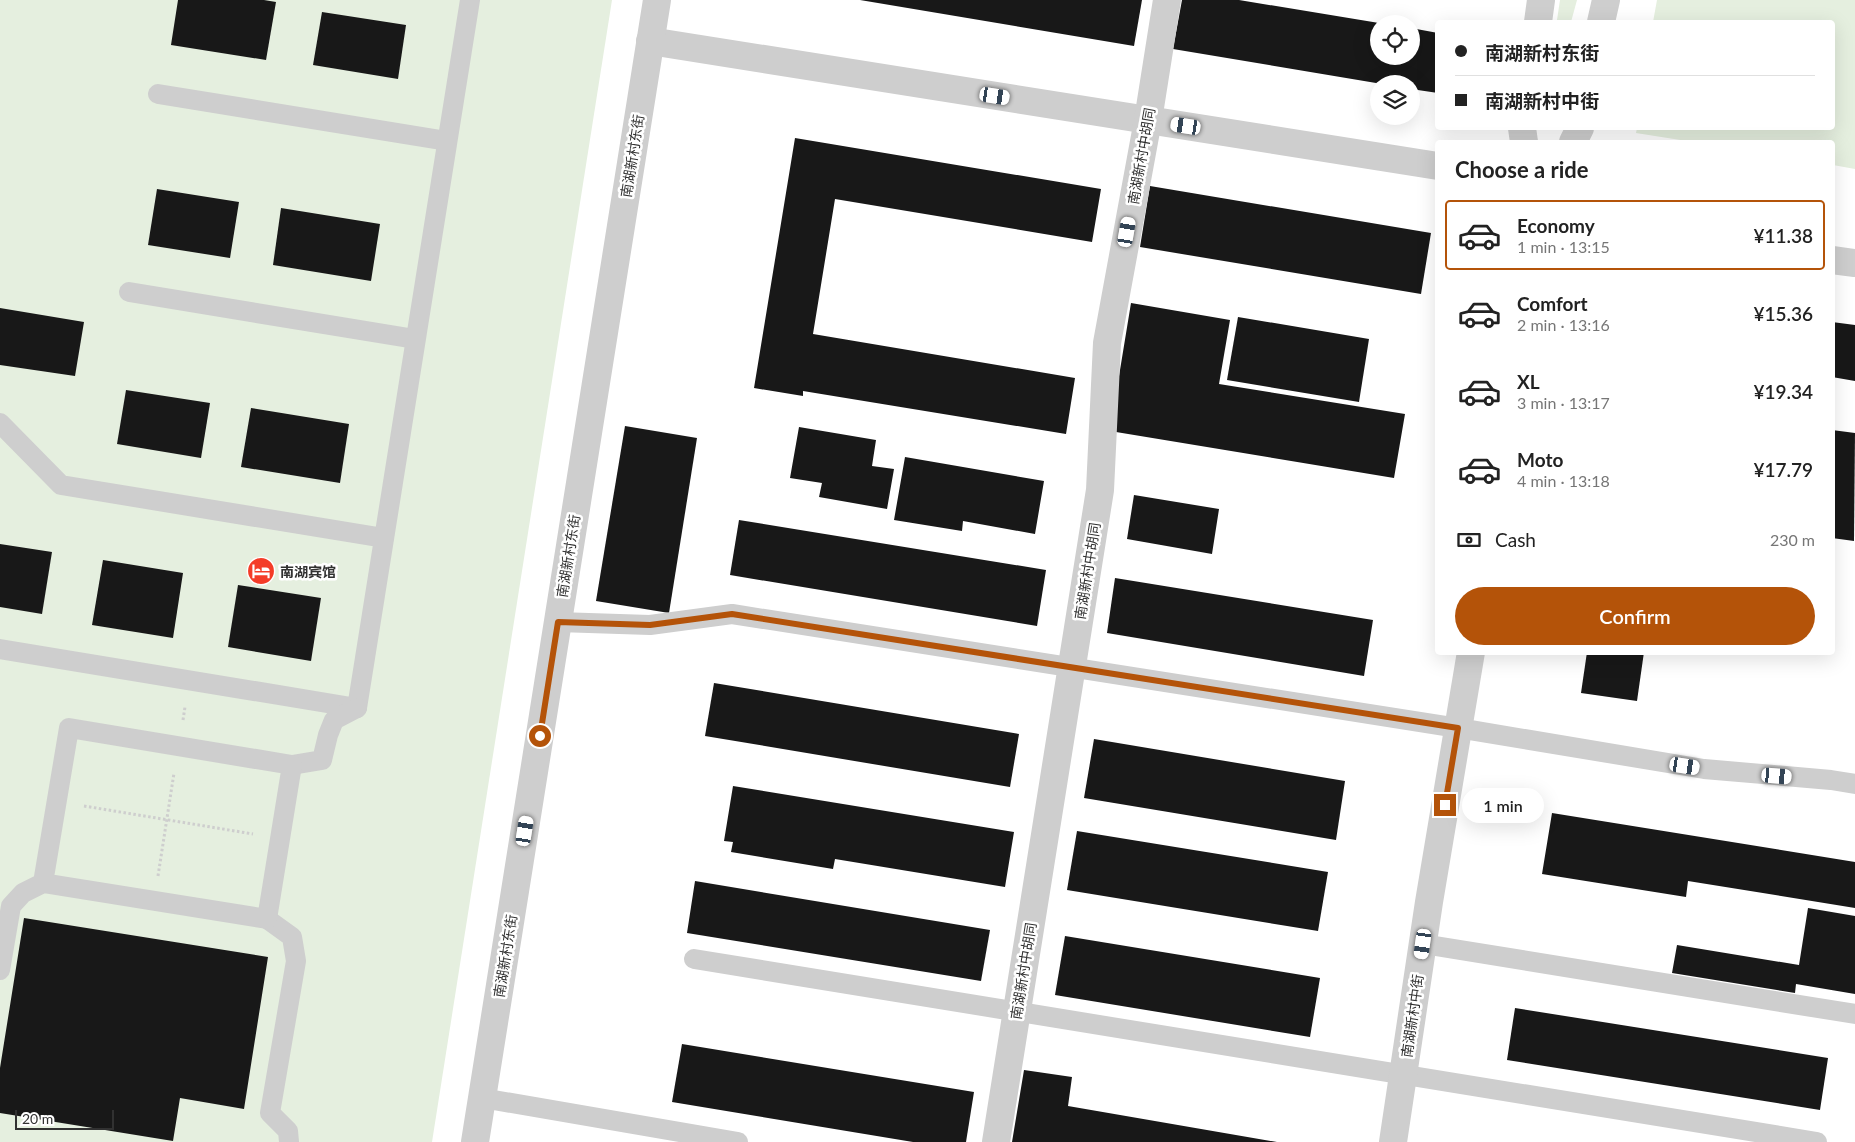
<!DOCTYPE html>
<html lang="en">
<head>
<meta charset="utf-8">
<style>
	:root { --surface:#fff; --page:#f6f6f6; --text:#222; --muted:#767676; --line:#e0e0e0; --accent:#b45309 }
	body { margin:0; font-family:Lato,"Noto Sans SC",sans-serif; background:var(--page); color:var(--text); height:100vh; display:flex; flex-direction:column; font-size:19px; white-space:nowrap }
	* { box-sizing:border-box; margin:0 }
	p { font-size:16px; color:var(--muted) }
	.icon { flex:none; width:28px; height:28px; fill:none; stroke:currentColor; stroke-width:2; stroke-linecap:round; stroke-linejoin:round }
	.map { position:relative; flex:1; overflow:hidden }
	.details { position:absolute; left:1435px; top:140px; width:400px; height:515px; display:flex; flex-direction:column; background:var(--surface); border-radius:5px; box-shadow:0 5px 20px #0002 }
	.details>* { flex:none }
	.banner { position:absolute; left:1435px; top:20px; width:400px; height:110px; border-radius:5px; box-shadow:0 5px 20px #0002; display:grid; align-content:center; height:110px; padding:0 20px; background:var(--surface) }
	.buttons { position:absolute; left:1370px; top:15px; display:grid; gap:10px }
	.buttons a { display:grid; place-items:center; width:50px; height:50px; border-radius:50%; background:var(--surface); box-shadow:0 5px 20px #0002; font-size:25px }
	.scale { position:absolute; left:15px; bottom:12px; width:99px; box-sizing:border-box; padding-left:5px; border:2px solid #313131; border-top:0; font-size:14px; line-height:18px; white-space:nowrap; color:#313131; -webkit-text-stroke:4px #fff; paint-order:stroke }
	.end { position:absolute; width:22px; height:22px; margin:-11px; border:6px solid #b45309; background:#fff; box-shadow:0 0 0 2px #fff }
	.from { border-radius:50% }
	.bubble { position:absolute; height:35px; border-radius:18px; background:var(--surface); box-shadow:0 5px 20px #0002; font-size:16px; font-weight:600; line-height:35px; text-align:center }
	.car { position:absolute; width:15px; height:30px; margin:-15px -8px; border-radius:6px; box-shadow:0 0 4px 1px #0007; background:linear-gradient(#fff 24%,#345 0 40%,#fff 0 76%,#345 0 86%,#fff 0) }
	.banner b { display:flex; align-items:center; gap:18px; height:48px; font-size:19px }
	.banner b+b { border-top:1px solid var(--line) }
	.banner i { width:12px; height:12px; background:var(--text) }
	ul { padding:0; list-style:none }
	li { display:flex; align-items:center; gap:15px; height:70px; margin:0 10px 8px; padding:0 10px; border:2px solid transparent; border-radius:5px }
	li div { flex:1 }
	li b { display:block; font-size:19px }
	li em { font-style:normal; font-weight:600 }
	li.selected { border-color:var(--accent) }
	li>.icon { width:45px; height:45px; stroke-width:1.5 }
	h2 { padding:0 20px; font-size:22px; line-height:60px }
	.pay { display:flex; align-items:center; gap:12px; height:55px; padding:0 20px; font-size:19px }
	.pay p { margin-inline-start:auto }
	.action { display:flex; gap:10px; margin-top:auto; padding:10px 20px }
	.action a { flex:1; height:58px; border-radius:30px; background:var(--accent); color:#fff; font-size:20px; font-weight:600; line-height:58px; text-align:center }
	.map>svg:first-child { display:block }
</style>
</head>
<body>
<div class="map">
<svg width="1855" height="1142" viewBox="0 0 1855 1142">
	<rect width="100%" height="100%" fill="#fff"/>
	<g fill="#e5efdf">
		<path d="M0,0H612L432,1142H0Z"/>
		<path d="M1560,0H1577L1571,22H1560L1557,20Z"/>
		<path d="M1657,0H1855V169L1833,165L1832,142H1693L1636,133L1637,128H1832V22H1653Z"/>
	</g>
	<g fill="#181818">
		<path d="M178,0H264L276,2L266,60L171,45Z"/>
		<path d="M860,0H1142L1134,46Z"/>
		<path d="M1182,0H1239L1379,23V56H1411V28L1438,33V93L1411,89V84H1382L1173,49Z"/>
		<path d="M322,12L406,25L398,79L313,65Z"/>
		<path d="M795,138L1101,189L1092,242L835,199L813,334L1075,378L1066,434L803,391V396L754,388Z"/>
		<path d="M1150,186L1431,233L1421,294L1140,247Z"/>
		<path d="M157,189L239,202L230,258L148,245Z"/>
		<path d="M281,208L380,224L371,281L273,265Z"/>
		<path d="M1131,303L1230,320L1219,384L1405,414L1394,478L1110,431Z"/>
		<path d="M0,308L84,322L75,376L0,365Z"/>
		<path d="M1238,317L1369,339L1359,402L1227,380Z"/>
		<path d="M1832,322L1855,325V381L1832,377Z"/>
		<path d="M126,390L210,403L201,458L117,444Z"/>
		<path d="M251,408L349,424L340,483L241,467Z"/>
		<path d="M625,426L697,438L669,613L596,601Z"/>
		<path d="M799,427L876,440L872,466L894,469L887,509L819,497L822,483L790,478Z"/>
		<path d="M1832,430L1855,433L1854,541L1832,538Z"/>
		<path d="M905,457L1044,481L1035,534L963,521L962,531L894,520Z"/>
		<path d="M1134,495L1219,509L1212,554L1127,539Z"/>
		<path d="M739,520L1046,570L1037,626L730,575Z"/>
		<path d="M0,544L52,552L42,614L0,607Z"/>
		<path d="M103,560L183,573L173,638L92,625Z"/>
		<path d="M1115,578L1373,620L1364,676L1107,633Z"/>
		<path d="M238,585L321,598L311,661L228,647Z"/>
		<path d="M1587,652H1644L1637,701L1581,693Z"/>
		<path d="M714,683L1019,734L1010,787L705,736Z"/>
		<path d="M1094,739L1345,781L1336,840L1084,798Z"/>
		<path d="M733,786L1014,832L1005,887L835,859L833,869L731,852L733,842L724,841Z"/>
		<path d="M1552,813L1855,862V908L1688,881L1686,897L1542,874Z"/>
		<path d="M1077,831L1328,872L1318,931L1067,890Z"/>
		<path d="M695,881L990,930L981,981L687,933Z"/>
		<path d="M1808,908L1855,916V994L1796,984L1795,993L1672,973L1677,945L1799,965Z"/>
		<path d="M24,918L268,957L244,1109L180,1098L173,1141L0,1113V1068Z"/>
		<path d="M1065,936L1320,978L1310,1037L1055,995Z"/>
		<path d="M1515,1008L1828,1058L1820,1110L1507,1060Z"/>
		<path d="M682,1044L974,1092L966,1142H913L672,1102Z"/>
		<path d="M1024,1070L1072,1077L1068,1106L1277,1142H1012Z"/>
	</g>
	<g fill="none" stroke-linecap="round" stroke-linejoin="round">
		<g stroke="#cecece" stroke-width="3" stroke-dasharray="2.5 2.5" stroke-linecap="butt">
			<path d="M183,720L185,707"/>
			<path d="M84,806L253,834"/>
			<path d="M158,876L174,773"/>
		</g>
		<g stroke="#cecece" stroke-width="20">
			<path d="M158,94L447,141"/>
			<path d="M129,292L415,339"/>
			<path d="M0,423L61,485L384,538"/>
			<path d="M558,622L650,625L732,614L1458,728L1704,769L1831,780L1855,784"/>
			<path d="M0,649L357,708L470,0"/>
			<path d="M292,765L322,760L328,735L334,720L357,708"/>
			<path d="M267,919L292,937L296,961L270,1113L288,1131L289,1142"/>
			<path d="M1423,944L1855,1014"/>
			<path d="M694,959L1817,1142"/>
			<path d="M0,970L11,906L23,893L43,883L267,919L292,765L69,728L43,883"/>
			<path d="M482,1098L738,1142"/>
		</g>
		<g stroke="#cecece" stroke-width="28">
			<path d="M650,41L1438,166"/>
			<path d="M475,1142L657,0"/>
			<path d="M996,1142L1100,490L1107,343L1148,120L1167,0"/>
		</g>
		<g stroke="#cecece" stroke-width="28">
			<path d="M1538,22L1541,0"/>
			<path d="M1601,22L1606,0"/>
			<path d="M1522,128L1524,142"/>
			<path d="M1573,142L1580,128"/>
			<path d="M1832,260L1855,263"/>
			<path d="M1393,1142L1429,902L1471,652"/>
		</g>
	</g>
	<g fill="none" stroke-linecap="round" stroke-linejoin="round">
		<path stroke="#b45309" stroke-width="6" d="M540,736L558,622L650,625L732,614L1458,728L1445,805"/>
	</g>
	<defs>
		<g id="hotel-disc" transform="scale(1.4375)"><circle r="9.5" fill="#f43c28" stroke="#fff"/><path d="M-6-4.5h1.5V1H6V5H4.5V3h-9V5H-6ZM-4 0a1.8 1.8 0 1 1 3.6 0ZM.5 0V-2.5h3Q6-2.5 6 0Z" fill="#fff"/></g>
	</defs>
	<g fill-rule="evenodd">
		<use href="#hotel-disc" x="261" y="571"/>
	</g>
	<g text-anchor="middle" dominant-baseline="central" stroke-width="5" stroke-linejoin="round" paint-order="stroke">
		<g font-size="14" fill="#313131" stroke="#fff">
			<text transform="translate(632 156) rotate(-81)">南湖新村东街</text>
			<text transform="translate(1141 156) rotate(-80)">南湖新村中胡同</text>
			<text transform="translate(568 556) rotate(-81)">南湖新村东街</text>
			<text transform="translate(1087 571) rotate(-81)">南湖新村中胡同</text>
			<text transform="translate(505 956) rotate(-81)">南湖新村东街</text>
			<text transform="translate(1023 971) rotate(-81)">南湖新村中胡同</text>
			<text transform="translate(1412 1016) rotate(-82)">南湖新村中街</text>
		</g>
		<g font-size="14" font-weight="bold" fill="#313131" stroke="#fff" text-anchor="start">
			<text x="280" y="571">南湖宾馆</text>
		</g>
	</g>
</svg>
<div class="buttons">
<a><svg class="icon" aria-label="locate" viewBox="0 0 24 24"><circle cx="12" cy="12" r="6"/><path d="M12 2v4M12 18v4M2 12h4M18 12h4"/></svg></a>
<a><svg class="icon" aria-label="layers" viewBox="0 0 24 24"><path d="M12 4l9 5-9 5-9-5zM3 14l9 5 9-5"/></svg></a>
</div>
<div class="scale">20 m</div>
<i class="end from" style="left:540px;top:736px"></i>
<i class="end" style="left:1445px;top:805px"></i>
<div class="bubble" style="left:1462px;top:788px;width:82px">1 min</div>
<i class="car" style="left:995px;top:96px;rotate:99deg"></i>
<i class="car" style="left:1186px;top:126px;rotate:279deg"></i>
<i class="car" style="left:1127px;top:232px;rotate:10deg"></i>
<i class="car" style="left:1685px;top:766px;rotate:99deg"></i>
<i class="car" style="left:1777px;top:776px;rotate:95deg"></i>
<i class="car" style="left:525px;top:831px;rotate:9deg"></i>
<i class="car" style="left:1423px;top:944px;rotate:188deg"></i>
<div class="banner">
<b><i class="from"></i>南湖新村东街</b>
<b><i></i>南湖新村中街</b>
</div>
<section class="details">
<h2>Choose a ride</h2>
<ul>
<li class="selected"><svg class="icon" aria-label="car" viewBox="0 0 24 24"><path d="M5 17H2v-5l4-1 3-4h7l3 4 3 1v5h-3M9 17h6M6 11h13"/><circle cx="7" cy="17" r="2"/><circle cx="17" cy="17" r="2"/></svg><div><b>Economy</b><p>1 min · 13:15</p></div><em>¥11.38</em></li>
<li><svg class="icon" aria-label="car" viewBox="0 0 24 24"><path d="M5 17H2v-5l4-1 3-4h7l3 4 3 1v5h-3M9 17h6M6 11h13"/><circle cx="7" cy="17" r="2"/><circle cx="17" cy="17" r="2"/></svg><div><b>Comfort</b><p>2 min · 13:16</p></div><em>¥15.36</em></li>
<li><svg class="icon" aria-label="car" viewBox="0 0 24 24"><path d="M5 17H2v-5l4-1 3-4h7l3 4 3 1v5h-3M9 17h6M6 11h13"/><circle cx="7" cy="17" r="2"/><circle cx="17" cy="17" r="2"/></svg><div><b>XL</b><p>3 min · 13:17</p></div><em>¥19.34</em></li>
<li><svg class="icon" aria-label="car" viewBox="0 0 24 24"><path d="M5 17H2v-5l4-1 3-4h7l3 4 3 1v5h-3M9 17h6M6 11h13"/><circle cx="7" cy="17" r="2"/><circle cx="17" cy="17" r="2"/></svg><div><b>Moto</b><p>4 min · 13:18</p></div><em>¥17.79</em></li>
</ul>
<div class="pay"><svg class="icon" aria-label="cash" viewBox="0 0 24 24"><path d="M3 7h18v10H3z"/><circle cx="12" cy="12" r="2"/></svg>Cash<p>230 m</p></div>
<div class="action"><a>Confirm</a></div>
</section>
</div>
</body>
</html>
